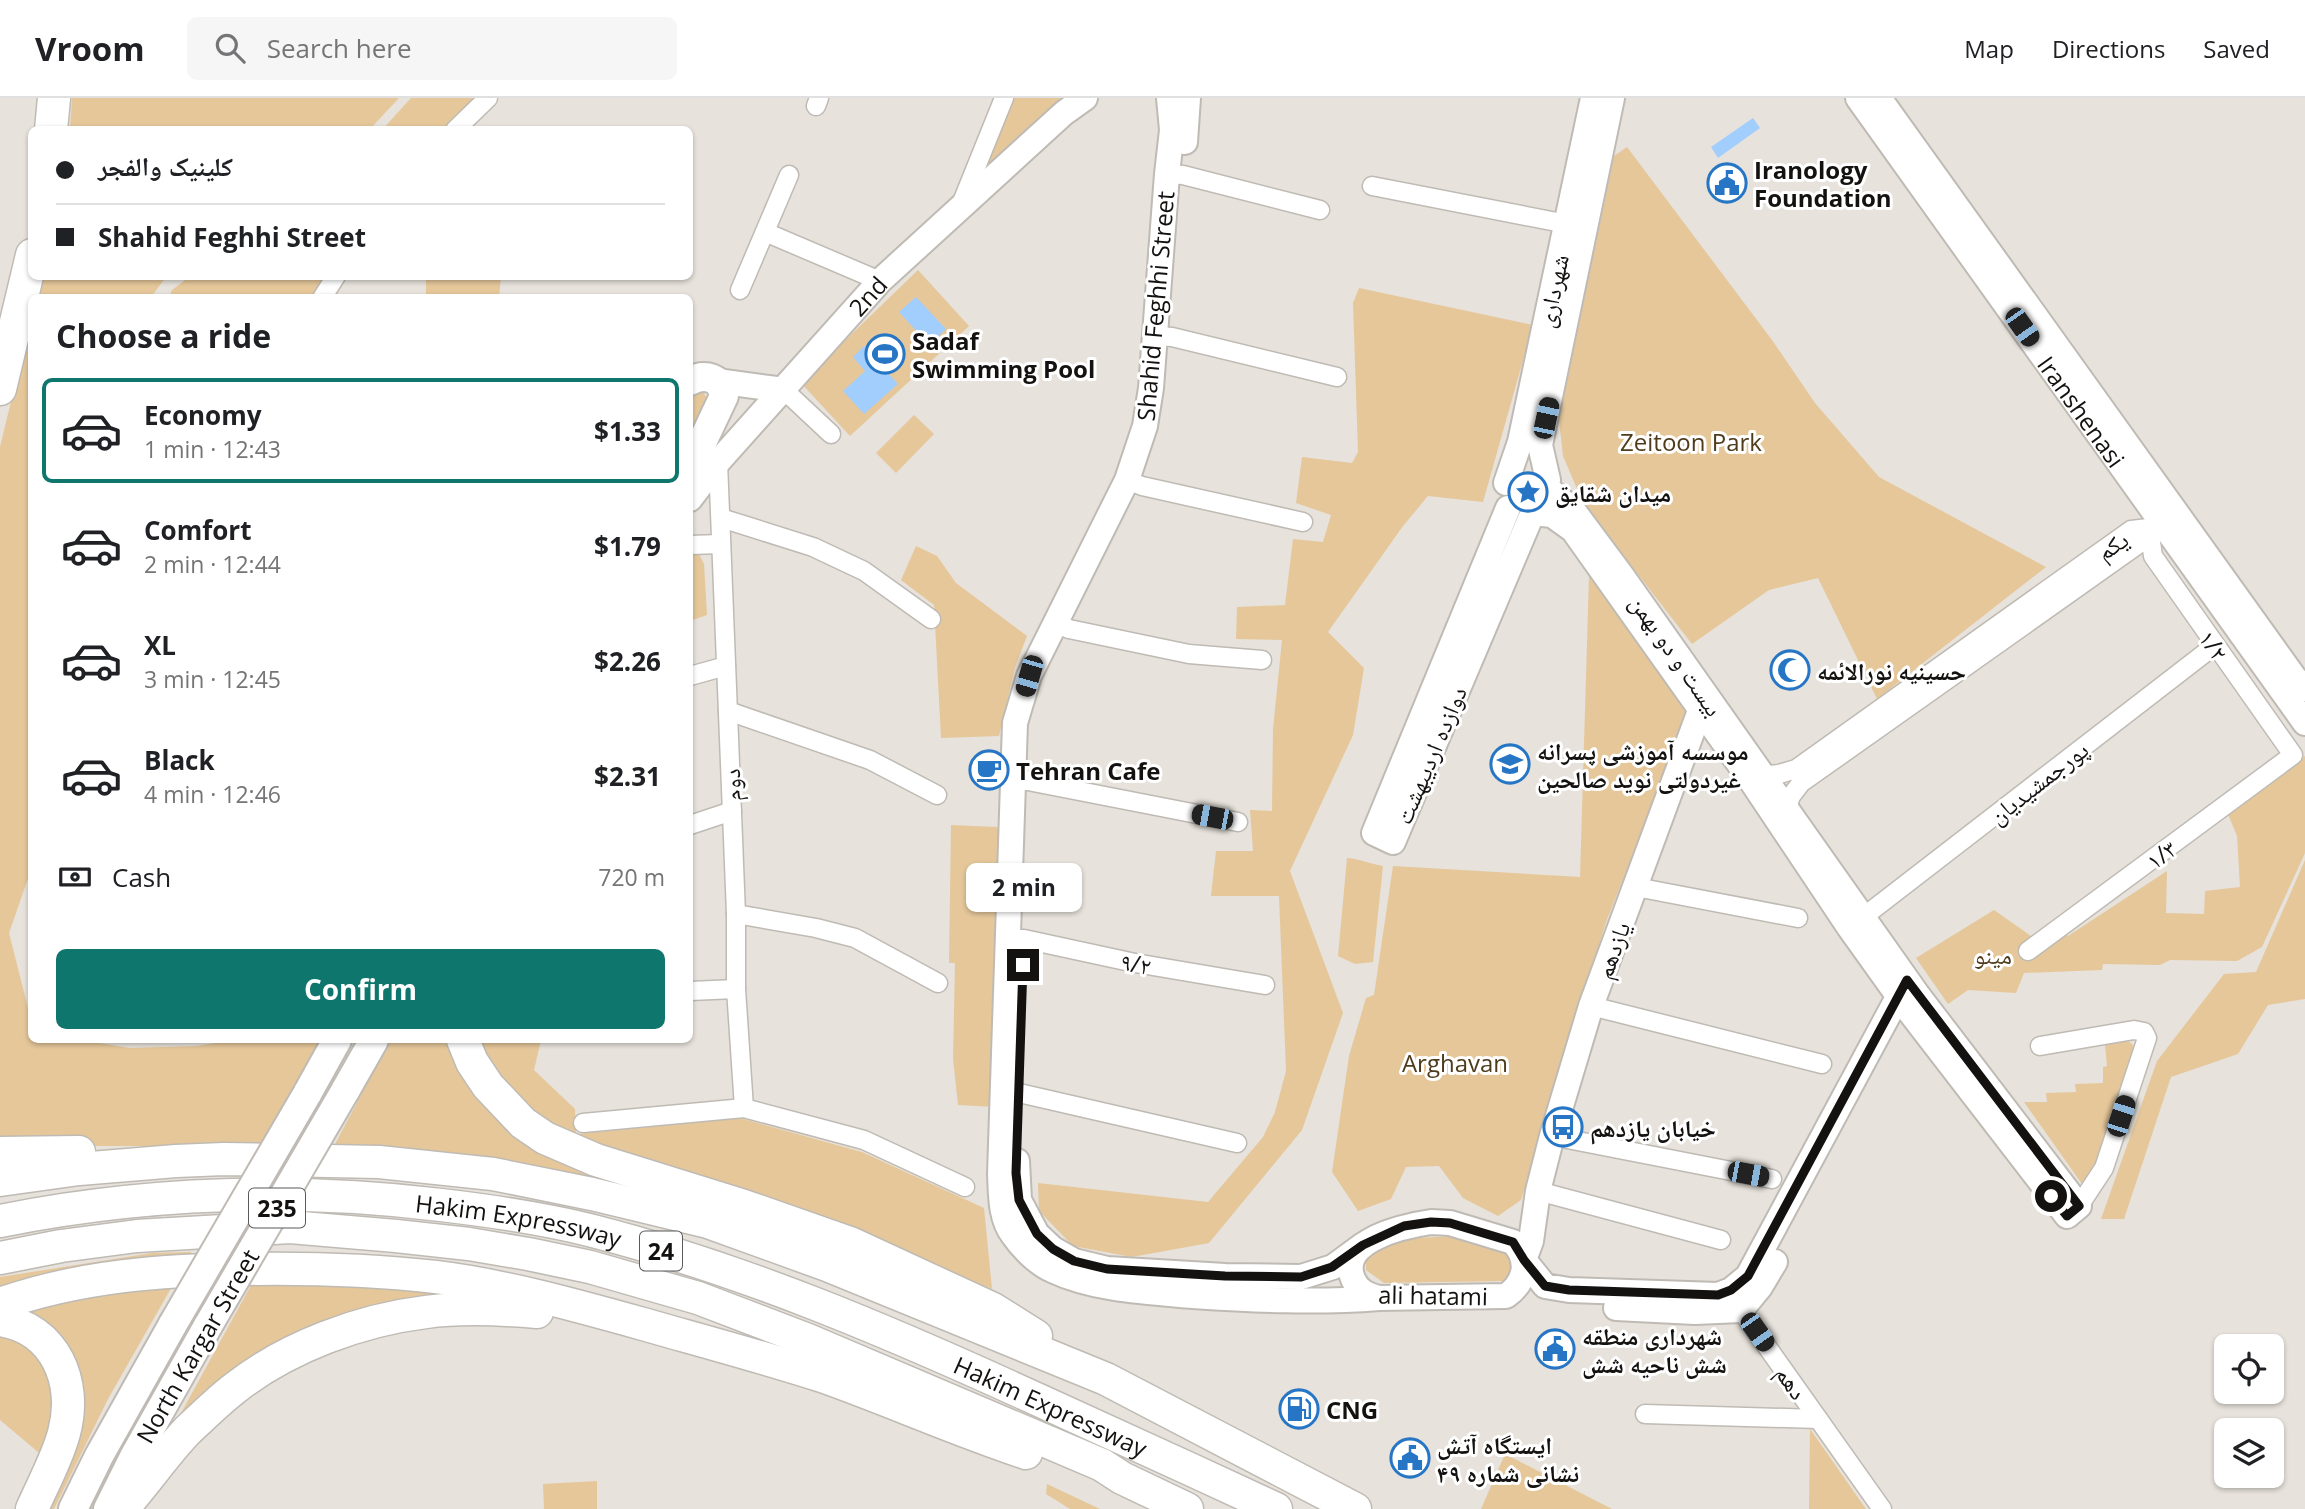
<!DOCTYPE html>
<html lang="en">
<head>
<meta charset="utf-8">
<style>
	:root { --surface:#fff; --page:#f6f6f6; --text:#202124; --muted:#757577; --line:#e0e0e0; --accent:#0f766e }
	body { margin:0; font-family:"Open Sans","Noto Naskh Arabic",sans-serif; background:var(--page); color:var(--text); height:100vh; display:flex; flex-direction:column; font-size:26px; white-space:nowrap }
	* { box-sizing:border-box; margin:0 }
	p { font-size:23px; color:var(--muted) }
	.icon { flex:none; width:38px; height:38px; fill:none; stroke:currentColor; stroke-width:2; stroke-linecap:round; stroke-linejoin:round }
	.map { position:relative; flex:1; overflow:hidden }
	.drawer { position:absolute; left:28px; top:196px; width:665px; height:749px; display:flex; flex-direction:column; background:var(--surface); border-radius:10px; box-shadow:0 2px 5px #0004 }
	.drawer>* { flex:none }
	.hud { position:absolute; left:28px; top:28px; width:665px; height:154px; border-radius:10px; box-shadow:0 2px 5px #0004; display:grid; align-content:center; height:154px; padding:0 28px; background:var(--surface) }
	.fabs { position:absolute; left:2214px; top:1236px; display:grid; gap:14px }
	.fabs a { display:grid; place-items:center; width:70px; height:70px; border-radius:10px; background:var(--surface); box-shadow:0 2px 5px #0004; font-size:35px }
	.end { position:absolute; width:32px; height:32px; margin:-16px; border:9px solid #141210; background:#fff; box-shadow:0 0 0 4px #fff }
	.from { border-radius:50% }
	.bubble { position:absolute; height:49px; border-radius:10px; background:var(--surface); box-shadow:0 2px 5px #0004; font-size:23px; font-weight:700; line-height:49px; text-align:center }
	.car { position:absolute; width:21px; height:42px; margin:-21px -10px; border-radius:9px; box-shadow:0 0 5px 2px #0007; background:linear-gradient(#222 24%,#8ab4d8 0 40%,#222 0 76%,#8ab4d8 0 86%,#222 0) }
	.hud b { display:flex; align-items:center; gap:24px; height:66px; font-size:26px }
	.hud b+b { border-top:2px solid var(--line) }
	.hud i { width:18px; height:18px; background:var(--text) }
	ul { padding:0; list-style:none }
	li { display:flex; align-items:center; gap:21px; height:105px; margin:0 14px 10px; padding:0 14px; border:4px solid transparent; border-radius:10px }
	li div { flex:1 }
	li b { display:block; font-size:26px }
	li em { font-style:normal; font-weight:700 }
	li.on { border-color:var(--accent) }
	li>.icon { width:63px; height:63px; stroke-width:1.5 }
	h2 { padding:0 28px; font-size:32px; line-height:84px }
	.pay { display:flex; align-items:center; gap:18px; height:77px; padding:0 28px; font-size:26px }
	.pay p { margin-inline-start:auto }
	.primary-button { display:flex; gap:14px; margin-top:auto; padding:14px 28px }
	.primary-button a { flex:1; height:80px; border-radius:10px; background:var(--accent); color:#fff; font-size:28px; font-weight:700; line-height:80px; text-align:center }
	header { display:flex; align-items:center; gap:42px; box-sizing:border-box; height:98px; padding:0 35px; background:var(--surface); border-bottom:2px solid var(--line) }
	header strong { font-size:33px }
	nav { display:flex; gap:38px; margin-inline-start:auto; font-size:24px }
	.search { width:490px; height:63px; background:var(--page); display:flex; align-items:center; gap:18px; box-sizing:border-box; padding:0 24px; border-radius:10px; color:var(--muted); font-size:26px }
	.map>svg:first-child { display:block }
</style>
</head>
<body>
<header>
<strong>Vroom</strong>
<div class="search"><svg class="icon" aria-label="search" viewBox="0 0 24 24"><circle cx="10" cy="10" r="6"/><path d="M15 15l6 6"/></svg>Search here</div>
<nav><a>Map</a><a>Directions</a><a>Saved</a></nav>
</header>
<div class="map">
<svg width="2305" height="1411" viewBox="0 0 2305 1411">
	<rect width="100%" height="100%" fill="#e7e2db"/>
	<g fill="#e5c79a">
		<path d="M72,0H399L370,31H70Z"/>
		<path d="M411,0H481L445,31L382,32Z"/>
		<path d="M1013,0H1061L983,74Z"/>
		<path d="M1627,49L1772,242L1815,305L1879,379L2046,469L1877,601L1818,480L1769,492L1692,546L1584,407L1563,358L1559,322L1614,58Z"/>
		<path d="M918,172L969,228L850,338L801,285Z"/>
		<path d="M42,179H166L151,199L37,200Z"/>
		<path d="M189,179H330L311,199L169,200L172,192Z"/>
		<path d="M426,179H501L499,199H426Z"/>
		<path d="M1359,190L1533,227L1483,404L1428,398L1403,428L1328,534L1364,570L1353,637L1290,773L1343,915L1302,1032L1209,1145L1132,1159L1073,1148L1039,1113L1038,1085L1208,1104L1263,1039L1275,1014L1286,973L1279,798H1211L1216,753H1253L1250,712L1272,713L1273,631L1282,542L1236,541L1237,509L1285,507L1293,441L1323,444L1331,417L1296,405L1302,359L1352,365L1358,354L1353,205Z"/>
		<path d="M31,221L32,769L9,835L28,910L31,912L32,942H81L130,950L197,948L233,942H329L265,1048H0V349Z"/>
		<path d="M695,290L704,295L708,304L690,346V291Z"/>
		<path d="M914,317L934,336L896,375L876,355Z"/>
		<path d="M1528,376L1534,377L1548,397L1543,408C1538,410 1531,415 1526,415C1505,417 1501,380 1528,376Z"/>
		<path d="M916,448L937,458L956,485L1027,538L1015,569L999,638L941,640L934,507L901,482Z"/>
		<path d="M690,456H699L704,466L707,517L690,523Z"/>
		<path d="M1589,478L1691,610L1606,824L1521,1102L1498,1118L1463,1100L1439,1068L1406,1069L1391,1101L1358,1113L1332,1074L1349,958L1366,900L1374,897L1393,768L1580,779Z"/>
		<path d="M2305,658V755L2262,849L2237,863L2170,862L2160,867L2103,866L2102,872L2024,875L2016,895L1968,892L1948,906L1916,860L1994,812L2031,838L2054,827L2068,838L2167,773L2166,815L2204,816L2205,793L2240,789L2237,738L2227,714Z"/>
		<path d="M951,727L997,729L1003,740L996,1009L958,1007L953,961L955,865H949Z"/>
		<path d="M1347,760C1361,761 1370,766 1383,768L1373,864L1355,866L1338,858Z"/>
		<path d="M2305,762V901L2268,907L2238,956L2171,979L2124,1121H2101L2157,963L2224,876L2256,874Z"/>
		<path d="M390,942H450L461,972L660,1098L514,1064L427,1052L334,1048Z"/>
		<path d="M473,942H541L534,972L575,1011L576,1036L740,1020L862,1054L984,1110L992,1191L829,1123L577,1048L507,995Z"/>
		<path d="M2127,942L2132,946L2134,951L2101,1062L2082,1086L2024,1004H2047L2046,995L2076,994L2075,986L2103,985V969L2107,968L2105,947Z"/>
		<path d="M1436,1139C1465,1139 1496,1139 1514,1166L1504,1183L1384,1185L1366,1172V1161C1386,1143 1410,1140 1436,1139Z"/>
		<path d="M191,1154L196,1164L0,1193V1179L152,1155Z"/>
		<path d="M178,1178L108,1301L54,1411H39L73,1299L9,1219L43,1203Z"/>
		<path d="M256,1178L377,1185L472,1202L410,1209L174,1328Z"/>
		<path d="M0,1228L26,1237L58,1275L47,1356L38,1354L0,1322Z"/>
		<path d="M179,1239L188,1244L97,1411H85Z"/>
		<path d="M1810,1331L1866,1411H1809Z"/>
		<path d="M1505,1356L1612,1411H1481Z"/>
		<path d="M597,1383V1411H544L543,1386Z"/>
		<path d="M1047,1386L1100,1411H1070L1046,1396Z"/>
	</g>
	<g fill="#a2cefe">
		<path d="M1753,20L1760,30L1718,60L1711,49Z"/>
		<path d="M916,199L946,231L929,247L899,214Z"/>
		<path d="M864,248L898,286L864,316L843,293L865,273L853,259Z"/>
	</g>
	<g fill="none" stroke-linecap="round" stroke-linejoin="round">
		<g stroke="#bfbbb4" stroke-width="21">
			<g id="street">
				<path d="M816,8L819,0"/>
				<path d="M455,32L488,0"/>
				<path d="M1167,76L1183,77L1320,112"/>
				<path d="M1372,88L1567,126"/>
				<path d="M962,104L1004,0"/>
				<path d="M765,134L880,183"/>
				<path d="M740,192L789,77"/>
				<path d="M322,200L336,178"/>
				<path d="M1156,238L1172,239L1337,279"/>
				<path d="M784,292L831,336"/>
				<path d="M718,364L736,816V891L744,1010"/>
				<path d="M1127,382L1142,388L1303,424"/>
				<path d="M721,420L813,449L864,473L931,521"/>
				<path d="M690,447L721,446"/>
				<path d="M1054,524L1069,531L1189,556L1262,562"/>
				<path d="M690,578L726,568"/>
				<path d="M728,613L870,662L937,697"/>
				<path d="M1761,678L1779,676L1796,671L2131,432L2149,430"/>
				<path d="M1012,683H1028L1238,724"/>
				<path d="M1786,713L1791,698L1801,685L2143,443L2149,430"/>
				<path d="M690,727L732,713"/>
				<path d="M1636,789L1798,820"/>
				<path d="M736,816L816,830L855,840L938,885"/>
				<path d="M1862,820L2214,548"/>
				<path d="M1007,841H1024L1135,865L1265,887"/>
				<path d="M2028,853L2293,657L2153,458L2149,430"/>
				<path d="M690,893L736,891"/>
				<path d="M1591,908L1822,966"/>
				<path d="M2040,948L2134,932L2144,934L2147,940L2104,1070L2079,1108"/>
				<path d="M1002,995H1019L1237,1045"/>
				<path d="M583,1025L744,1010L864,1042L965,1089"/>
				<path d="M1552,1038L1772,1081"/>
				<path d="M1538,1093L1721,1142"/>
				<path d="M1741,1212L1882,1411"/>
				<path d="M1645,1316L1818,1321"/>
			</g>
		</g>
		<g stroke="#bfbbb4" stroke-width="28">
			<g id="secondary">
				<path d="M1169,0L1172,32L1167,76L1151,290L1145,328L1127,382L1029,578L1015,625L1000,1076C1001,1096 1000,1120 1013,1137C1022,1150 1038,1166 1052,1172C1095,1192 1146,1194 1193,1198C1255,1202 1316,1205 1379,1200"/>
				<path id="s1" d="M1858,0L2305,625"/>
				<path d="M1879,0L2294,579L2305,591"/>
				<path d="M1185,44L1188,0"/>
				<path d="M717,283L784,292"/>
				<path d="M1548,382L1540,347L1612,0"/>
				<path d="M1506,385L1520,344L1593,0"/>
				<path id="s2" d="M690,401L718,364L880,183L1064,15L1085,0"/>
				<path d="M1508,410L1374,735L1393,744L1530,421"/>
				<path d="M1542,416L1552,417L1573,432L1752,684L1849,829L1909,913L2067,1118L2079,1108L1917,896L1622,478L1573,412L1552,394"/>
				<path d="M1709,602L1701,610L1591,908L1552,1038L1538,1093L1531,1143L1524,1162L1545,1188L1569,1192L1718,1197L1731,1192L1748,1178L1904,888"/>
				<path d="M1017,1063L1019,1102L1037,1136L1053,1151L1074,1163L1107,1171L1225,1178L1301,1179L1333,1169L1363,1147"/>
				<path d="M1431,1124L1450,1125L1513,1144C1530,1162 1526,1184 1506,1198L1379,1200C1367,1197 1358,1193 1353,1181C1337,1142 1405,1128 1431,1124Z"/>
				<path d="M1616,1210L1695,1214L1741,1212"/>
				<path d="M1741,1212L1760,1189L1775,1164"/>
			</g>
		</g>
		<g stroke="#bfbbb4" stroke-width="32">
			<g id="primary">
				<path d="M690,283C705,275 721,279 724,298L690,370"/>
				<path d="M345,993L374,942"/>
				<path d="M307,996L337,942"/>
				<path d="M73,1411L99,1358L173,1226"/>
				<path d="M108,1411L134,1359L209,1226"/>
			</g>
		</g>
		<g stroke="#bfbbb4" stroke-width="35">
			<g id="highway">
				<path d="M51,32L54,0"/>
				<path d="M0,291L32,157"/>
				<path d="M463,942L472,964L488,988L523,1025L545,1040L596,1062L744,1108L850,1145L993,1211L1036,1238"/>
				<path d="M0,1055L79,1054"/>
				<path d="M0,1082L79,1071L176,1063L224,1061L379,1064L493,1076L592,1096L708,1124L827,1167L1106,1281L1355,1411"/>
				<path id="s3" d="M0,1123C146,1094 293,1089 441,1107C492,1113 543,1120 593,1133C745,1172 890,1234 1032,1299C1113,1336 1195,1373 1276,1411"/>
				<path d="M0,1160L61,1148L137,1138L290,1129L396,1138L469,1146L528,1156L590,1169L698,1200L808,1242L1102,1367L1122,1380L1187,1411"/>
				<path d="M0,1206C80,1178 162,1172 246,1171C309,1170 373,1172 436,1179C507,1188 575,1207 643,1226C703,1243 763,1259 822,1278C890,1302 956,1332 1026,1355"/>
				<path d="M0,1222C55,1230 78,1284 64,1335C57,1361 43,1386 32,1411"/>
				<path d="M122,1411C145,1386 164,1357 187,1333C202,1319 218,1303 235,1290C287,1249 360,1222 426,1214C462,1209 501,1211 537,1214"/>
			</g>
		</g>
		<use href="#street" stroke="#fff" stroke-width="18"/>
		<use href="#secondary" stroke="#fff" stroke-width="24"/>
		<use href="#primary" stroke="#fff" stroke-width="28"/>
		<use href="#highway" stroke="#fff" stroke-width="32"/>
		<g stroke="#bfbbb4" stroke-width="32" stroke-linecap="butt">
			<g id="primary-bridge">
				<path d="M173,1226L307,996"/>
				<path d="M209,1226L345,993"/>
			</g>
		</g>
		<use href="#primary-bridge" stroke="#fff" stroke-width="28"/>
	</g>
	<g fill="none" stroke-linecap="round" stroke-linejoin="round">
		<path stroke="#141210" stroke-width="9" d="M1023,867L1016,1075L1019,1102L1037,1136L1053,1151L1074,1163L1107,1171L1225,1178L1301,1179L1332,1169L1363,1147L1404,1128L1431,1124L1450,1125L1513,1144L1524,1162L1545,1188L1569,1192L1718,1197L1731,1192L1748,1178L1907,882L2079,1108L2067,1118L2051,1098"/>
	</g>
	<defs>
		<g id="civic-ring" transform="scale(2.0125)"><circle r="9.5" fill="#fff" stroke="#2676c5" stroke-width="1.5"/><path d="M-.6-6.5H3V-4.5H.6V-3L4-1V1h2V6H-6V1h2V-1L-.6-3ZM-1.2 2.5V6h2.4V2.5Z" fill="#2676c5"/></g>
		<g id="stadium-ring" transform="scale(2.0125)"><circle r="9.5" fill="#fff" stroke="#2676c5" stroke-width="1.5"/><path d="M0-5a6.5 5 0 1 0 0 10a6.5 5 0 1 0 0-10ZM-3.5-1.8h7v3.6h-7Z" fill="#2676c5"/></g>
		<g id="sight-ring" transform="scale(2.0125)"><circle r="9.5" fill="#fff" stroke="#2676c5" stroke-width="1.5"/><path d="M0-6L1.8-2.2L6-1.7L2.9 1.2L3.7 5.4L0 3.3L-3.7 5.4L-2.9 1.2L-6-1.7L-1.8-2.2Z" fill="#2676c5"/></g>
		<g id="mosque-ring" transform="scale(2.0125)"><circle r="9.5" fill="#fff" stroke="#2676c5" stroke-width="1.5"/><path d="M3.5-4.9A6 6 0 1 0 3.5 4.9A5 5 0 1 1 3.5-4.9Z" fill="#2676c5"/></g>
		<g id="school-ring" transform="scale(2.0125)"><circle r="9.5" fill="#fff" stroke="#2676c5" stroke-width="1.5"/><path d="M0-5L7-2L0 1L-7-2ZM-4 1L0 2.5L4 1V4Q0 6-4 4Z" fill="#2676c5"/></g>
		<g id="cafe-ring" transform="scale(2.0125)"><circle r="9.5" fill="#fff" stroke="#2676c5" stroke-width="1.5"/><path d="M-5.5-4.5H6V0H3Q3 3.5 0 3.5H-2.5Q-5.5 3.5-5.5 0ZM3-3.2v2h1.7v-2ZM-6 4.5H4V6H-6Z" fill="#2676c5"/></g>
		<g id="bus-ring" transform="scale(2.0125)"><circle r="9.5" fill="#fff" stroke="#2676c5" stroke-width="1.5"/><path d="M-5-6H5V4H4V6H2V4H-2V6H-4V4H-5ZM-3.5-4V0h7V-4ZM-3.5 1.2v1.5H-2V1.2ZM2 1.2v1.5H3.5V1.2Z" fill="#2676c5"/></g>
		<g id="fuel-ring" transform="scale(2.0125)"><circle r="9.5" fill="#fff" stroke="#2676c5" stroke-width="1.5"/><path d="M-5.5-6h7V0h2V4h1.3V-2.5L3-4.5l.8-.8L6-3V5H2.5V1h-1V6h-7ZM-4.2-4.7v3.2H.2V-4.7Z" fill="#2676c5"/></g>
	</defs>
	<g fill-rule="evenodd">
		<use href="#civic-ring" x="1727" y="85"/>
		<use href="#stadium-ring" x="885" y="256"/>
		<use href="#sight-ring" x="1528" y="394"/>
		<use href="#mosque-ring" x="1790" y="572"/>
		<use href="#school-ring" x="1510" y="666"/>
		<use href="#cafe-ring" x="989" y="672"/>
		<use href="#bus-ring" x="1563" y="1029"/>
		<use href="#civic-ring" x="1555" y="1251"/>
		<use href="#fuel-ring" x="1299" y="1311"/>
		<use href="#civic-ring" x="1410" y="1360"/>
	</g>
	<g text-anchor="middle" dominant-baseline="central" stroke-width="6" stroke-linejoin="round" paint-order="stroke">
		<g fill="#fff" stroke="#5a5958" stroke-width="2">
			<rect x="249" y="1090.5" width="56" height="39" rx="5"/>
			<rect x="640" y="1133.5" width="42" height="39" rx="5"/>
		</g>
		<g font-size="23" font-weight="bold" fill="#141210">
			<text x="277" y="1110">235</text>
			<text x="661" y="1153">24</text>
		</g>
		<g font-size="24" font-weight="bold" fill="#141210" stroke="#fff" text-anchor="start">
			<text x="1754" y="71">Iranology<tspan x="1754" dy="28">Foundation</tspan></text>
			<text x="912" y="242">Sadaf<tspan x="912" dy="28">Swimming Pool</tspan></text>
			<text x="1555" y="394">میدان شقایق</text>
			<text x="1817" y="572">حسینیه نورالائمه</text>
			<text x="1537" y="652">موسسه آموزشی پسرانه<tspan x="1537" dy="28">غیردولتی نوید صالحین</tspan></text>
			<text x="1016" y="672">Tehran Cafe</text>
			<text x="1590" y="1029">خیابان یازدهم</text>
			<text x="1582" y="1237">شهرداری منطقه<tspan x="1582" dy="28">شش ناحیه شش</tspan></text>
			<text x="1326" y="1311">CNG</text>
			<text x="1437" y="1346">ایستگاه آتش<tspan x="1437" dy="28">نشانی شماره ۴۹</tspan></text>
		</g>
		<g font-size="24" fill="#141210" stroke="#fff">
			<text transform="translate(1552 193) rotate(-78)">شهرداری</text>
			<text stroke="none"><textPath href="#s2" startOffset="270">2nd</textPath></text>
			<text transform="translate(1155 208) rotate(-85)">Shahid Feghhi Street</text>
			<text stroke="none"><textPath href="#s1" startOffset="385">Iranshenasi</textPath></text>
			<text transform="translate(2112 447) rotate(-34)">یکم</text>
			<text transform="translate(2214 547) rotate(55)">۱/۲</text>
			<text transform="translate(1677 557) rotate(55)">بیست و دو بهمن</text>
			<text transform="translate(1430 657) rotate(-67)">دوازده اردیبهشت</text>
			<text transform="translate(2038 684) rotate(-38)">پورجمشیدیان</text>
			<text transform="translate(731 687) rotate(-92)">دوم</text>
			<text transform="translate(2161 756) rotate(-37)">۱/۳</text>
			<text transform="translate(1612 852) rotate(-70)">یازدهم</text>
			<text transform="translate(1136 865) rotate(11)">۹/۲</text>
			<text stroke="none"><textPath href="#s3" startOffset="522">Hakim Expressway</textPath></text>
			<text transform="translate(1433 1197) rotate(1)">ali hatami</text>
			<text transform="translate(197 1248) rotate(-60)">North Kargar Street</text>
			<text transform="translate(1792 1284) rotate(55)">دهم</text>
			<text stroke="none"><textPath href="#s3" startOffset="1088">Hakim Expressway</textPath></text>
		</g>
		<g font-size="24" fill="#4f3c1d" stroke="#fff">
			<text x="1691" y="343">Zeitoon Park</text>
			<text x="1993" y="856">مینو</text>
			<text x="1455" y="964">Arghavan</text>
		</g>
	</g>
</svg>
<div class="fabs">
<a><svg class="icon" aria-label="locate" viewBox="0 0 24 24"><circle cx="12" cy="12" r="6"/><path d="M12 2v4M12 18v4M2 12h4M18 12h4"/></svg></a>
<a><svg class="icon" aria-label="layers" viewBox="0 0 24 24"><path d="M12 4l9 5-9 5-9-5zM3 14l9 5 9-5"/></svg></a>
</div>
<i class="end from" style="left:2051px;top:1098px"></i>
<i class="end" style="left:1023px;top:867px"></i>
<div class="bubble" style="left:966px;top:765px;width:116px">2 min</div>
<i class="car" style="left:2022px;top:229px;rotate:145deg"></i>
<i class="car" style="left:1546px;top:320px;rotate:12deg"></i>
<i class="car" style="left:1029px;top:578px;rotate:196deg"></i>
<i class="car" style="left:1212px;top:719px;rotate:281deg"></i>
<i class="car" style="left:2121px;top:1018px;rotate:18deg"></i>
<i class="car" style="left:1748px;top:1076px;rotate:101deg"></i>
<i class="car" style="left:1757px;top:1234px;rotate:145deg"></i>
<div class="hud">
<b><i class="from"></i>کلینیک والفجر</b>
<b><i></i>Shahid Feghhi Street</b>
</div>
<section class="drawer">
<h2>Choose a ride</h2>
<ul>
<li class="on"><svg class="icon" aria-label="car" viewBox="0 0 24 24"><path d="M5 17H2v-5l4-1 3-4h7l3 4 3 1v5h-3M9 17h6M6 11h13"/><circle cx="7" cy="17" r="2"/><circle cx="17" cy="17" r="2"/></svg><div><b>Economy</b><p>1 min · 12:43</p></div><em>$1.33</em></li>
<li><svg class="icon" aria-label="car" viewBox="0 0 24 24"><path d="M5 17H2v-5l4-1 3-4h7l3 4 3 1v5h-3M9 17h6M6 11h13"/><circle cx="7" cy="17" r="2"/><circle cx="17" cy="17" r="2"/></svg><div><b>Comfort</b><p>2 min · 12:44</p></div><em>$1.79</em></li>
<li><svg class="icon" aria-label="car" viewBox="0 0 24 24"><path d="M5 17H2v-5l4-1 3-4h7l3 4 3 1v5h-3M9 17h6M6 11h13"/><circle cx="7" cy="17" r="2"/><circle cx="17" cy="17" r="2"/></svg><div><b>XL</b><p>3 min · 12:45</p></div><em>$2.26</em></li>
<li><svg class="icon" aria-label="car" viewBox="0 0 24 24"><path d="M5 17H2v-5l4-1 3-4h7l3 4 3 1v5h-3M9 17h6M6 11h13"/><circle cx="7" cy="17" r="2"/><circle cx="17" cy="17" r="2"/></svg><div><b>Black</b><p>4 min · 12:46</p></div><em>$2.31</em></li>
</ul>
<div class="pay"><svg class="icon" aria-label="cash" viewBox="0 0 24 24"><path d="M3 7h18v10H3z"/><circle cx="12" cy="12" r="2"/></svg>Cash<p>720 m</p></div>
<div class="primary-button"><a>Confirm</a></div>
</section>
</div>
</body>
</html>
